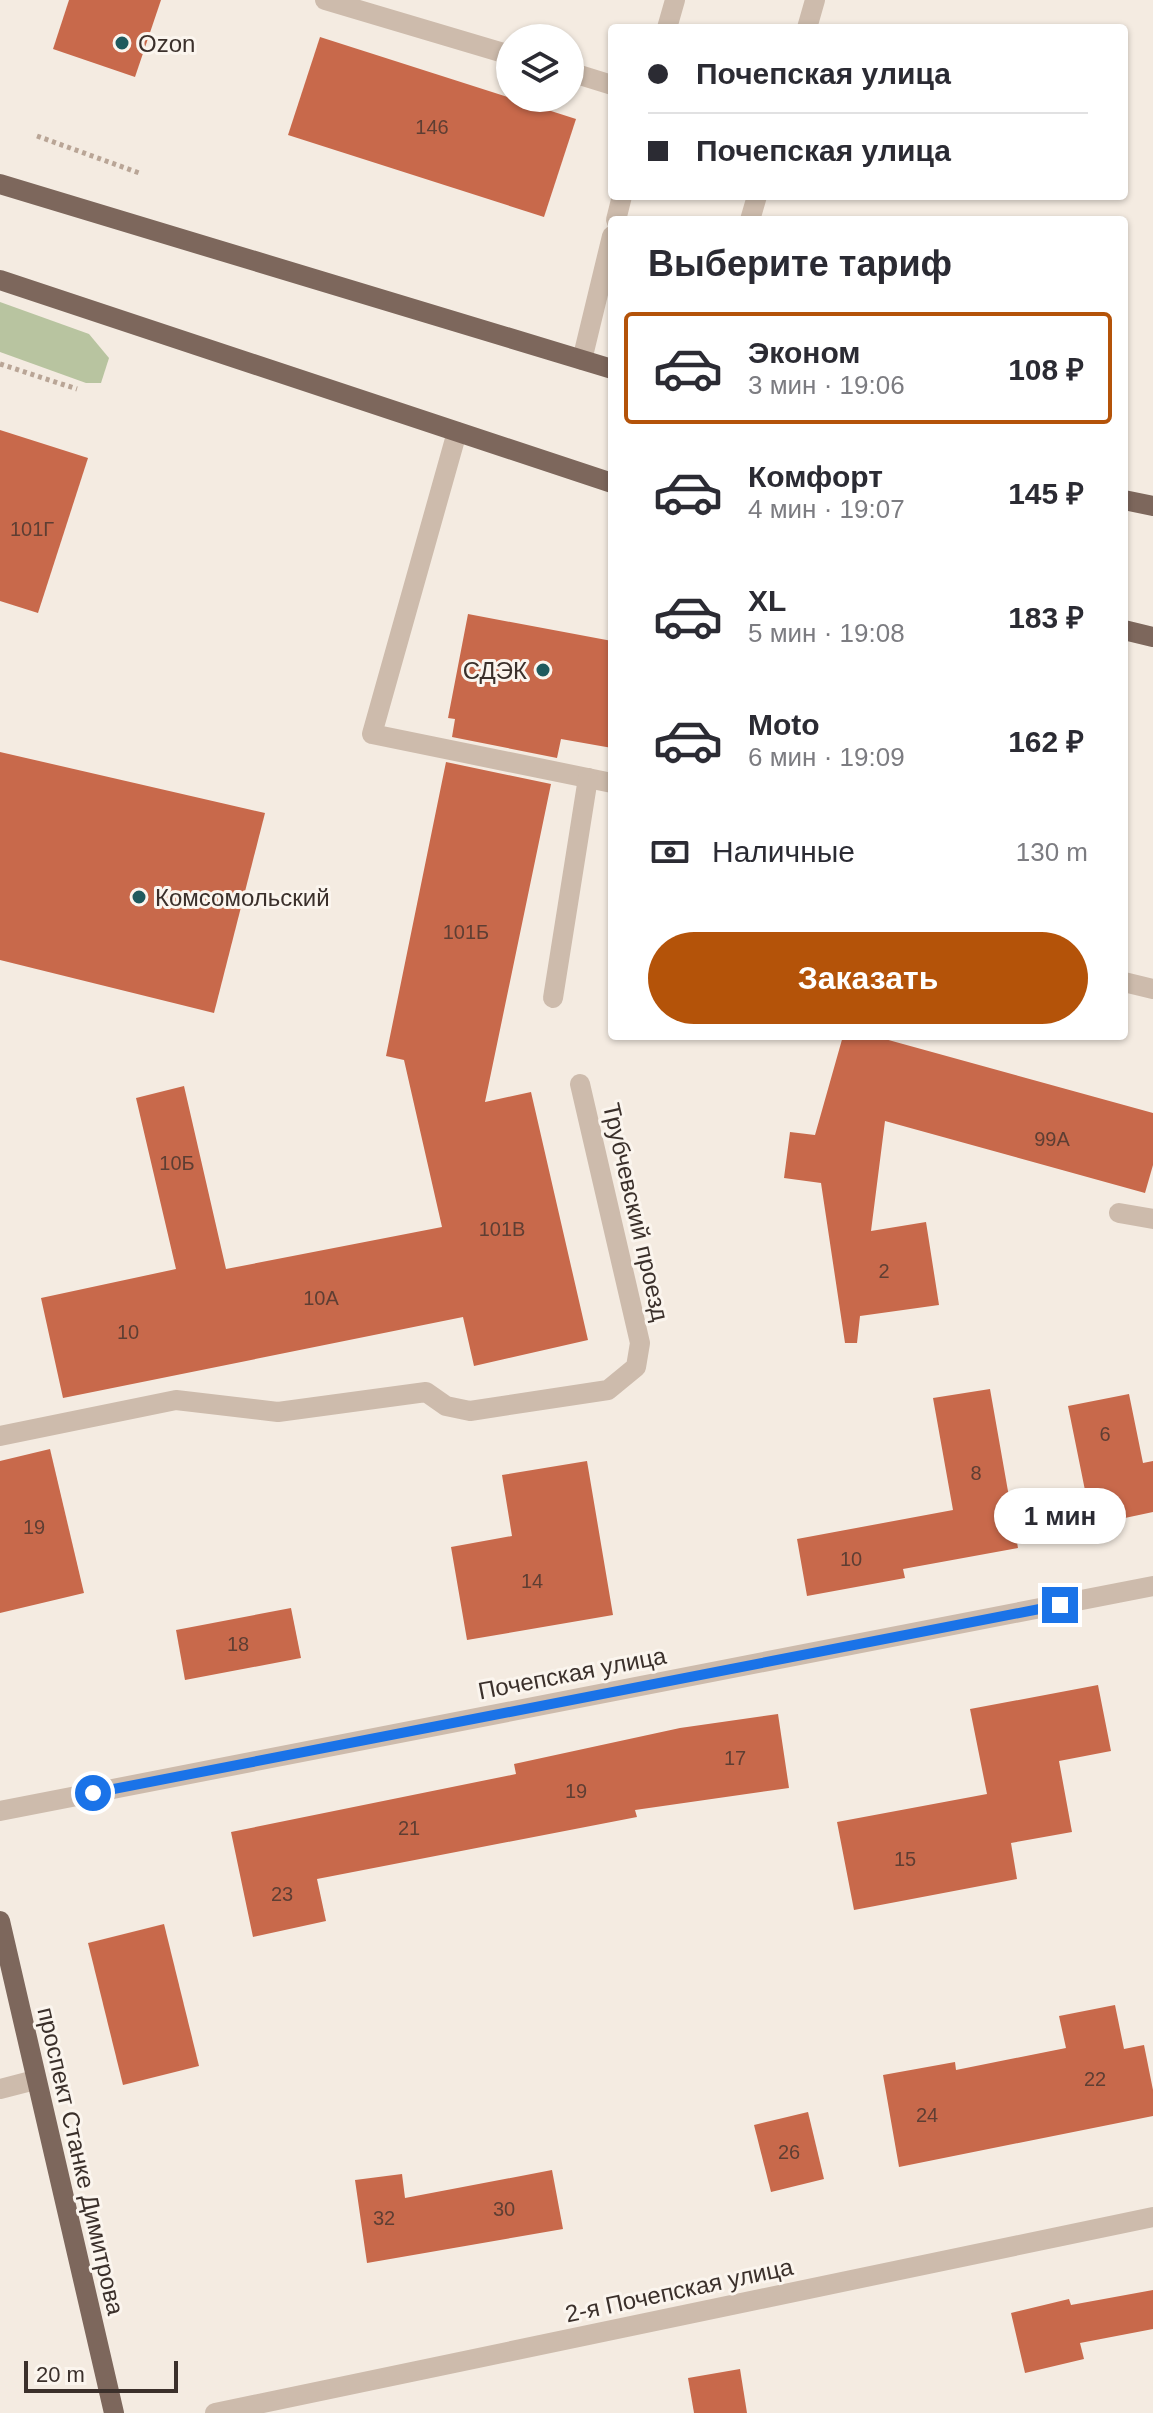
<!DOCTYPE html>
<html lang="ru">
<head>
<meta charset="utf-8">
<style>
	:root { --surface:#fff; --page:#f7f7f7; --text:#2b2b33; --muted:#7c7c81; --line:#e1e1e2; --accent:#b45309 }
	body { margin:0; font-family:Arial,sans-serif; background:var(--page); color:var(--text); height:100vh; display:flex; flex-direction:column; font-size:30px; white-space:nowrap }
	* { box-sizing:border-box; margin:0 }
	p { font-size:26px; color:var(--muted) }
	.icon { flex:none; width:44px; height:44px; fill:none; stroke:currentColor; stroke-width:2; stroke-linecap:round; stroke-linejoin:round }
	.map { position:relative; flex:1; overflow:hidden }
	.panel { position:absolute; left:608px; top:216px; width:520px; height:824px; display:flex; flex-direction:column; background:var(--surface); border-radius:8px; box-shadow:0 2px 6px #0004 }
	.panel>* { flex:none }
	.hud { position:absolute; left:608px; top:24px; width:520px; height:176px; border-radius:8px; box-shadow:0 2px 6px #0004; display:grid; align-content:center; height:176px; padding:0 40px; background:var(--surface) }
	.controls { position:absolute; left:496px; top:24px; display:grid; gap:16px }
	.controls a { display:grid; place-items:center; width:88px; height:88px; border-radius:50%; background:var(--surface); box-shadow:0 2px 6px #0004; font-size:40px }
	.scale { position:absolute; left:24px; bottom:20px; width:154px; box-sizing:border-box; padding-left:8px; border:4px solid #3b302b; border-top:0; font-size:22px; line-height:28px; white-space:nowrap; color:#3b302b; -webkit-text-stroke:6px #fbf5ee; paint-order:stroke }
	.end { position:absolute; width:36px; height:36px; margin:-18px; border:10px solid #1a73e8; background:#fff; box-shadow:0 0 0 4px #fff }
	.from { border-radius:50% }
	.bubble { position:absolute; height:56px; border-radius:28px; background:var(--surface); box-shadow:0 2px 6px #0004; font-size:26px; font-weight:800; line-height:56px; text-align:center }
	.hud b { display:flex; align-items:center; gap:28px; height:76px; font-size:30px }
	.hud b+b { border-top:2px solid var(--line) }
	.hud i { width:20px; height:20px; background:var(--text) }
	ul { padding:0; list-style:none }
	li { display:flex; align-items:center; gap:24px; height:112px; margin:0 16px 12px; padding:0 24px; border:4px solid transparent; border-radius:8px }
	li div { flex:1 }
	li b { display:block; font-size:30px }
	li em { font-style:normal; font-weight:800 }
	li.current { border-color:var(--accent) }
	li>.icon { width:72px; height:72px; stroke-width:1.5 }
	h2 { padding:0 40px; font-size:36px; line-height:96px }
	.pay { display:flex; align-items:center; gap:20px; height:88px; padding:0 40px; font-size:30px }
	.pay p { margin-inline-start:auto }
	.action { display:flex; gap:16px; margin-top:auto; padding:16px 40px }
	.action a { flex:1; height:92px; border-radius:48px; background:var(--accent); color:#fff; font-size:32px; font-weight:800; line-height:92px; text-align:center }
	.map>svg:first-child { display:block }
</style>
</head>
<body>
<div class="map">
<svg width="1153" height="2413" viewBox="0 0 1153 2413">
	<rect width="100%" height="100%" fill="#f4ebe1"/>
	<path fill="#b8c4a0" d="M0,302L89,334L109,358L101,383H86L0,352Z"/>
	<g fill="#c8694b">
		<path d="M69,0H161L135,77L53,49Z"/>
		<path d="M320,37L576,119L544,217L288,135Z"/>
		<path d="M0,430L88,458L38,613L0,601Z"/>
		<path d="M468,614L612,641V748L561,739L557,758L452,737L455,719L448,718Z"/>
		<path d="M0,752L265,813L214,1013L0,960Z"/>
		<path d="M446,762L551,784L485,1102L531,1092L588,1340L474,1366L463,1317L63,1398L41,1298L176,1269L136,1098L184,1086L226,1269L442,1227L404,1060L386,1056Z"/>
		<path d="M843,1036H874L1153,1113V1165L1145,1193L885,1121L871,1231L926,1222L939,1305L860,1316L857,1343H845L821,1183L784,1178L790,1132L815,1135Z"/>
		<path d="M990,1389L1018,1548L903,1569L905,1578L807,1596L797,1539L953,1510L933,1398Z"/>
		<path d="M1129,1394L1143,1463L1153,1461V1512L1092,1525L1068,1406Z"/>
		<path d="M50,1449L84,1593L0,1613V1461Z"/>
		<path d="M587,1461L613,1615L467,1640L451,1547L512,1536L502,1475Z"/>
		<path d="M291,1608L301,1658L185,1680L176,1630Z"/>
		<path d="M1098,1685L1111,1751L1059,1761L1072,1832L1011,1843L1017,1879L854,1910L837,1822L987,1794L970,1709Z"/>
		<path d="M778,1714L789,1788L635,1810L637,1817L317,1879L326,1921L253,1937L231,1832L516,1774L514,1764L680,1728Z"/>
		<path d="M164,1924L199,2066L123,2085L88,1943Z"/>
		<path d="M1115,2005L1124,2049L1144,2045L1153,2090V2116L899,2167L883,2075L955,2062L956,2070L1066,2048L1059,2016Z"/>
		<path d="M808,2112L824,2179L771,2192L754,2125Z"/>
		<path d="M552,2170L563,2229L367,2263L355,2180L402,2174L405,2198Z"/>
		<path d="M1153,2290V2329L1080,2343L1084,2359L1025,2373L1011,2313L1069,2299L1071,2305Z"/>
		<path d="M740,2369L747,2413H694L688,2378Z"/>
	</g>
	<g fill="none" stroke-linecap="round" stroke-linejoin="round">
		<g stroke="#b9a596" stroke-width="5" stroke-dasharray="4 4" stroke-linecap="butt">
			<path d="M37,136L142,174"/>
			<path d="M0,364L77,389"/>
		</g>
		<g stroke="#cdbbac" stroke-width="20">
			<path d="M325,0L510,55"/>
			<path d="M667,28L675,0"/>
			<path d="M807,28L815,0"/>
			<path d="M570,72L612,85"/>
			<path d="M616,220L622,196"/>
			<path d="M750,220L757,196"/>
			<path d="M582,360L612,236"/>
			<path d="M457,432L372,734L612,783"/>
			<path d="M1124,982L1153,989"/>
			<path d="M553,998L588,778"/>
			<path d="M1119,1213L1153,1219"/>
			<path d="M0,1436L176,1400L278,1412L426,1392L446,1406L470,1411L608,1390L636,1367L640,1343L580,1084"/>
		</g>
		<g stroke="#cdbbac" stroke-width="20">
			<path d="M0,1811L1153,1586"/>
			<path d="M0,2089L35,2080"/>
			<path d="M215,2413L1153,2217"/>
		</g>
		<g stroke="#7d675c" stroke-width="20">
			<path d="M0,184L612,369"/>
			<path d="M0,280L612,483"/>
			<path d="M1124,500L1153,506"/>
			<path d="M1124,630L1153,637"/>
			<path d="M0,1921L114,2413"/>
		</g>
	</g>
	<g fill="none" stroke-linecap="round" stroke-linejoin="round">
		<path stroke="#1a73e8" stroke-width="10" d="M93,1793L1060,1605"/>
	</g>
	<g fill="#1f5a5e" stroke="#fbf5ee" stroke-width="3">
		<circle cx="122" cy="43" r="8"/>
		<circle cx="543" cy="670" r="8"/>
		<circle cx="139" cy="897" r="8"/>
	</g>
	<g text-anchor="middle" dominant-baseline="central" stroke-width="6" stroke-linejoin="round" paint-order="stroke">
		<g font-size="20" fill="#5e3e33">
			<text x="432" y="127">146</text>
			<text x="32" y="529">101Г</text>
			<text x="466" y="932">101Б</text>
			<text x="1052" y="1139">99А</text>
			<text x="177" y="1163">10Б</text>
			<text x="502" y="1229">101В</text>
			<text x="884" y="1271">2</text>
			<text x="321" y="1298">10А</text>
			<text x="128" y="1332">10</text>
			<text x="1105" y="1434">6</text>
			<text x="976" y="1473">8</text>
			<text x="34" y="1527">19</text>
			<text x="851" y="1559">10</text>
			<text x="532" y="1581">14</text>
			<text x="238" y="1644">18</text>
			<text x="735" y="1758">17</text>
			<text x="576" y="1791">19</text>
			<text x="409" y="1828">21</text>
			<text x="905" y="1859">15</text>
			<text x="282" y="1894">23</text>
			<text x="1095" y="2079">22</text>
			<text x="927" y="2115">24</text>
			<text x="789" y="2152">26</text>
			<text x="504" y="2209">30</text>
			<text x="384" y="2218">32</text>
		</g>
		<g font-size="24" fill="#3b302b" stroke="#fbf5ee" text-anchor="start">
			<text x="138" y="43">Ozon</text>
			<text x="527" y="670" text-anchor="end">СДЭК</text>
			<text x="155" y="897">Комсомольский</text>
		</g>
		<g font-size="24" fill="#3b302b" stroke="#fbf5ee">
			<text transform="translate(636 1212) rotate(77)">Трубчевский проезд</text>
			<text transform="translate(572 1673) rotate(-11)">Почепская улица</text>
			<text transform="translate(81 2161) rotate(77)">проспект Станке Димитрова</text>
			<text transform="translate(679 2290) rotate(-12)">2-я Почепская улица</text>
		</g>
	</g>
</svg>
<div class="controls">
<a><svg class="icon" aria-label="layers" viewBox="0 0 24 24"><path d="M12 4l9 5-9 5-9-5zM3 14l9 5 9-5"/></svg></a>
</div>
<div class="scale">20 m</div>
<i class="end from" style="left:93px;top:1793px"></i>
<i class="end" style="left:1060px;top:1605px"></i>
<div class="bubble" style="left:994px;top:1488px;width:132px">1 мин</div>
<div class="hud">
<b><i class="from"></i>Почепская улица</b>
<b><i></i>Почепская улица</b>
</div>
<section class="panel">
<h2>Выберите тариф</h2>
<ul>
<li class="current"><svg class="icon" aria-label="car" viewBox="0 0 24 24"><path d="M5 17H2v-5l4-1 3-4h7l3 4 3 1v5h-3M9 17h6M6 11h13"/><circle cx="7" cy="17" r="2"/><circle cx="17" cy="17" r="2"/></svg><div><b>Эконом</b><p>3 мин · 19:06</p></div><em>108 ₽</em></li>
<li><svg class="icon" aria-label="car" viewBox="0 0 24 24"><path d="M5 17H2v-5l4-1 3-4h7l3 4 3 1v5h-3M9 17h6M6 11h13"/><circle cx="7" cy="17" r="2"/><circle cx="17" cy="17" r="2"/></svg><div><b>Комфорт</b><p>4 мин · 19:07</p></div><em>145 ₽</em></li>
<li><svg class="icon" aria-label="car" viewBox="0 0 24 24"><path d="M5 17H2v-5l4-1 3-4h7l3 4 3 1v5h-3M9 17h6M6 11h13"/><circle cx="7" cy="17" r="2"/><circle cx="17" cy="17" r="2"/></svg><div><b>XL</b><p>5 мин · 19:08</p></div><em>183 ₽</em></li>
<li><svg class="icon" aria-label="car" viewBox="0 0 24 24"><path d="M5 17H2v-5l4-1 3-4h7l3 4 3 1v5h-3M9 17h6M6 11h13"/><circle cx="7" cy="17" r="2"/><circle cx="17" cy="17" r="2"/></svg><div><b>Moto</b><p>6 мин · 19:09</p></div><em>162 ₽</em></li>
</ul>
<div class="pay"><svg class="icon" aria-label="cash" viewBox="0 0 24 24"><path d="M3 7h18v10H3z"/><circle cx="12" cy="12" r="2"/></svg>Наличные<p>130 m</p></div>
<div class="action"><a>Заказать</a></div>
</section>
</div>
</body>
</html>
